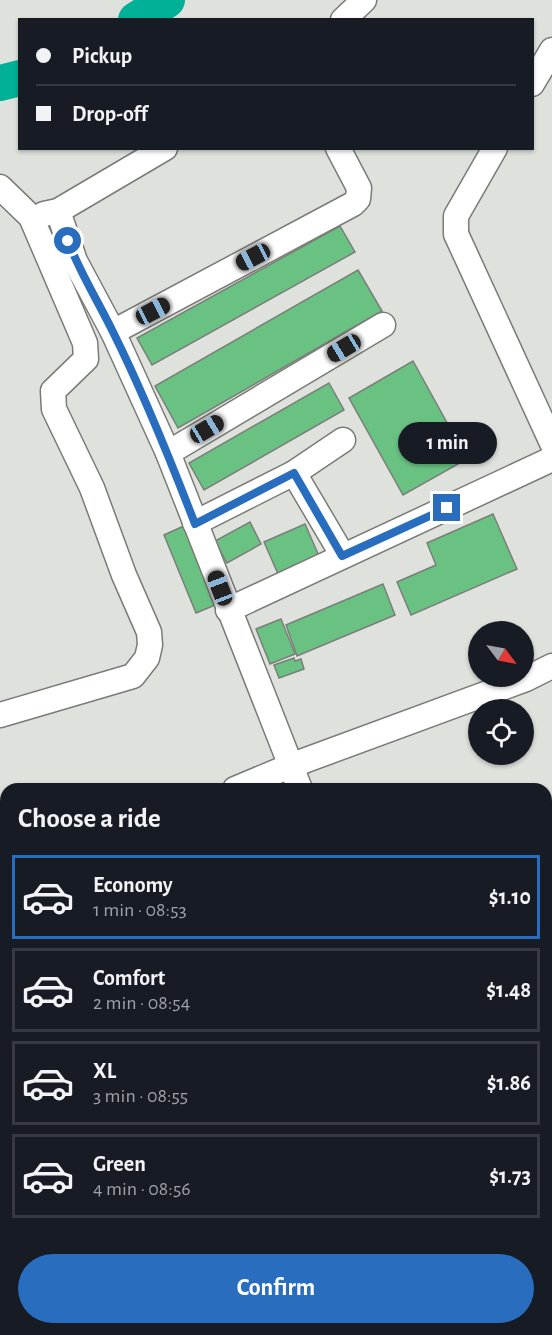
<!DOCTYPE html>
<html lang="en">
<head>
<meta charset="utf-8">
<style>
	:root { --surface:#171b24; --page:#20242c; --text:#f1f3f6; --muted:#9ea1a6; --line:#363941; --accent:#286dbe }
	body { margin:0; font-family:"Alegreya Sans",sans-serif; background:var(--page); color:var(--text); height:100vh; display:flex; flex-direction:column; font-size:22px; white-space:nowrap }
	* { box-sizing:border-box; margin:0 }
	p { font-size:20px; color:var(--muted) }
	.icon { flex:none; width:33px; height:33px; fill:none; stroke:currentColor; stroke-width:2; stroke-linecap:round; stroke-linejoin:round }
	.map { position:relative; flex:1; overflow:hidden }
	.side { position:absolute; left:0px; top:783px; width:552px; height:552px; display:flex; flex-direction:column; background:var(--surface); border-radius:18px 18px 0 0; box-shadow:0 2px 4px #0004 }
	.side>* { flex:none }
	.hud { position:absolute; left:18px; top:18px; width:516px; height:132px; border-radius:0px; box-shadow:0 2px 4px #0004; display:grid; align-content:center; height:132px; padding:0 18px; background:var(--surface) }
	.needle { width:39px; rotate:122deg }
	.fabs { position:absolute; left:468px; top:621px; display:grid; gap:12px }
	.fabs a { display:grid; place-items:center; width:66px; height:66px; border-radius:50%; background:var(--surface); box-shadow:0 2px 4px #0004; font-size:30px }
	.end { position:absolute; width:27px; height:27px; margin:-14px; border:8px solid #286dbe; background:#fff; box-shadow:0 0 0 3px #fff }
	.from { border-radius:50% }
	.bubble { position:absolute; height:42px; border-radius:21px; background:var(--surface); box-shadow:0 2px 4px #0004; font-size:20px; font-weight:700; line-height:42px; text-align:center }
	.car { position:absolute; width:18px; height:36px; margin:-18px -9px; border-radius:8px; box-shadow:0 0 4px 2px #0007; background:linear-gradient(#222 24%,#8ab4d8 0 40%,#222 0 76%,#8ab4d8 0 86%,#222 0) }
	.hud b { display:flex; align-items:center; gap:21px; height:57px; font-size:22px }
	.hud b+b { border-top:2px solid var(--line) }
	.hud i { width:15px; height:15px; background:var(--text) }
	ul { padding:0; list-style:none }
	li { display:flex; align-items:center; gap:18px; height:84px; margin:0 12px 9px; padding:0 6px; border:3px solid var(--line); border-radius:0px }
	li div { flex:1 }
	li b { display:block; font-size:22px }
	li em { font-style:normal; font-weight:700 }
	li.selected { border-color:var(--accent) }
	li>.icon { width:54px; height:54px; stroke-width:1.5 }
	h2 { padding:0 18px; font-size:27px; line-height:72px }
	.primary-button { display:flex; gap:12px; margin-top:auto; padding:12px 18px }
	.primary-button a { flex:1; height:69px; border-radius:36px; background:var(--accent); color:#fff; font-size:24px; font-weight:700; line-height:69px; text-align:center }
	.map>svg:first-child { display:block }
</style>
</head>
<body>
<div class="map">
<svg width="552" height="1335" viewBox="0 0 552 1335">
	<rect width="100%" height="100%" fill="#dfe2dc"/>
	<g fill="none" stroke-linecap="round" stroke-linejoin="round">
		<g stroke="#00b197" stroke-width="36">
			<path d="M136,20L167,0"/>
			<path d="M0,83L20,78"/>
		</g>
	</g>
	<g fill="#6ac282" stroke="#7a7e7b" stroke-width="1.5">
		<path d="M340,226L355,252L152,365L137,338Z"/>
		<path d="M358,270L382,311L178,428L155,386Z"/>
		<path d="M413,361L467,459L403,495L349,398Z"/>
		<path d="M329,383L344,410L204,490L189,463Z"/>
		<path d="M493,514L517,569L411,615L397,582L436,565L427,543Z"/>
		<path d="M250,522L261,544L227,563L215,541Z"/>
		<path d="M188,524L220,603L196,613L164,535Z"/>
		<path d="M305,524L319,556L278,574L264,542Z"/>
		<path d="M383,584L395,615L297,656L286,625Z"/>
		<path d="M281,619L295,654L270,664L256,629Z"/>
		<path d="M294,658L295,661L301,659L304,669L279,678L274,665Z"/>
		<path d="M546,979L552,990V998L546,1001Z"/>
		<path d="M546,1008L552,1022V1027L546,1029Z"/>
	</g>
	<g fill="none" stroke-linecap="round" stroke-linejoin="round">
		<g stroke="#797b77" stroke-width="27">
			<g id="minor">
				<path d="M343,20L364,0"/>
				<path d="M532,84L552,50"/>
				<path d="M495,148L456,216V234L552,443"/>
				<path d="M0,187L31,217L85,343L86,359L53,391L54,409L92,488L124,575L149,632L150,645L147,658L133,676L0,715"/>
				<path d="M58,211L75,261L113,332L168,453L300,789"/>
				<path d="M44,214L58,211L165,148"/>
				<path d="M113,332L353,204L358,199L359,188L338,148"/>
				<path d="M168,453L383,325"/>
				<path d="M294,473L343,556"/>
				<path d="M195,523L294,473L343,440"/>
				<path d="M228,610L552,459"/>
				<path d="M235,789L290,766L526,679L552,666"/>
				<path d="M546,830L552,828"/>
				<path d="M0,886L6,884"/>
				<path d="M0,1049L6,1046"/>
			</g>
		</g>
		<g stroke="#bfc0bf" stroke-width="36">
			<g id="highway">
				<path d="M546,1244L552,1242"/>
				<path d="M293,1335L310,1329"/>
			</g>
		</g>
		<use href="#minor" stroke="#fff" stroke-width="24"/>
		<use href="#highway" stroke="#b9a522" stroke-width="33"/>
		<g stroke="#626360" stroke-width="4.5">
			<path d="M546,1057L552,1054"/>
			<path d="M0,1272L6,1269"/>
		</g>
	</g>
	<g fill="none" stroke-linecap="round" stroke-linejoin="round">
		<path stroke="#286dbe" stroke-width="8" d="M68,241C80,273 98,301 113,332C144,394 170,459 195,524L294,473L342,556L447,508"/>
	</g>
</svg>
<div class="fabs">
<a><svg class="needle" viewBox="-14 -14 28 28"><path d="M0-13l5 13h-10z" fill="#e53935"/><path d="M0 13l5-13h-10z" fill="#9ea1a6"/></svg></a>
<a><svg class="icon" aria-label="locate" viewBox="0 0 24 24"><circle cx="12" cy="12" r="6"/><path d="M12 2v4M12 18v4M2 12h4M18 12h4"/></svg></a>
</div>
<i class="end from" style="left:68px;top:241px"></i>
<i class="end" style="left:447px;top:508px"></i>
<div class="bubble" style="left:398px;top:422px;width:99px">1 min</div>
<i class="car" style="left:253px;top:257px;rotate:242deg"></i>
<i class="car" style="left:153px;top:311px;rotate:62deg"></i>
<i class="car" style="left:344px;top:348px;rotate:239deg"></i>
<i class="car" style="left:207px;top:429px;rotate:59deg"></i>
<i class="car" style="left:220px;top:588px;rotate:339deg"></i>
<div class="hud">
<b><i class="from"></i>Pickup</b>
<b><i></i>Drop-off</b>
</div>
<section class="side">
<h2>Choose a ride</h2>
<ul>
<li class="selected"><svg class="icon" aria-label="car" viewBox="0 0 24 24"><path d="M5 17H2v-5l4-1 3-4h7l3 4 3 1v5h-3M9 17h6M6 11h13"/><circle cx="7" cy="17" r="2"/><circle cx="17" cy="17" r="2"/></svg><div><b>Economy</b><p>1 min · 08:53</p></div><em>$1.10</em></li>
<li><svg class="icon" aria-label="car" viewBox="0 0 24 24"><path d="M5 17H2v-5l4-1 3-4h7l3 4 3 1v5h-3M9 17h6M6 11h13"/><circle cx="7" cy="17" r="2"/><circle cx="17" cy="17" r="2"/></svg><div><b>Comfort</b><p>2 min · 08:54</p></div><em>$1.48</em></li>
<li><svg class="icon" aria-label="car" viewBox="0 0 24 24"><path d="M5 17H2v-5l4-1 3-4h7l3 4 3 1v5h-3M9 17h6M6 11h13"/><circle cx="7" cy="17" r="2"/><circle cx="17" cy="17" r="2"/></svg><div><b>XL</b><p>3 min · 08:55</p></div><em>$1.86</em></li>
<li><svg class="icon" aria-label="car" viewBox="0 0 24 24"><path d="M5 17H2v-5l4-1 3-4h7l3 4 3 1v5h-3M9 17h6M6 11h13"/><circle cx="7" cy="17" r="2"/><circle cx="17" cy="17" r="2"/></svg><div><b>Green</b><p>4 min · 08:56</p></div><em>$1.73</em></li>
</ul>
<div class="primary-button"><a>Confirm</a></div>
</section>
</div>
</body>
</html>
